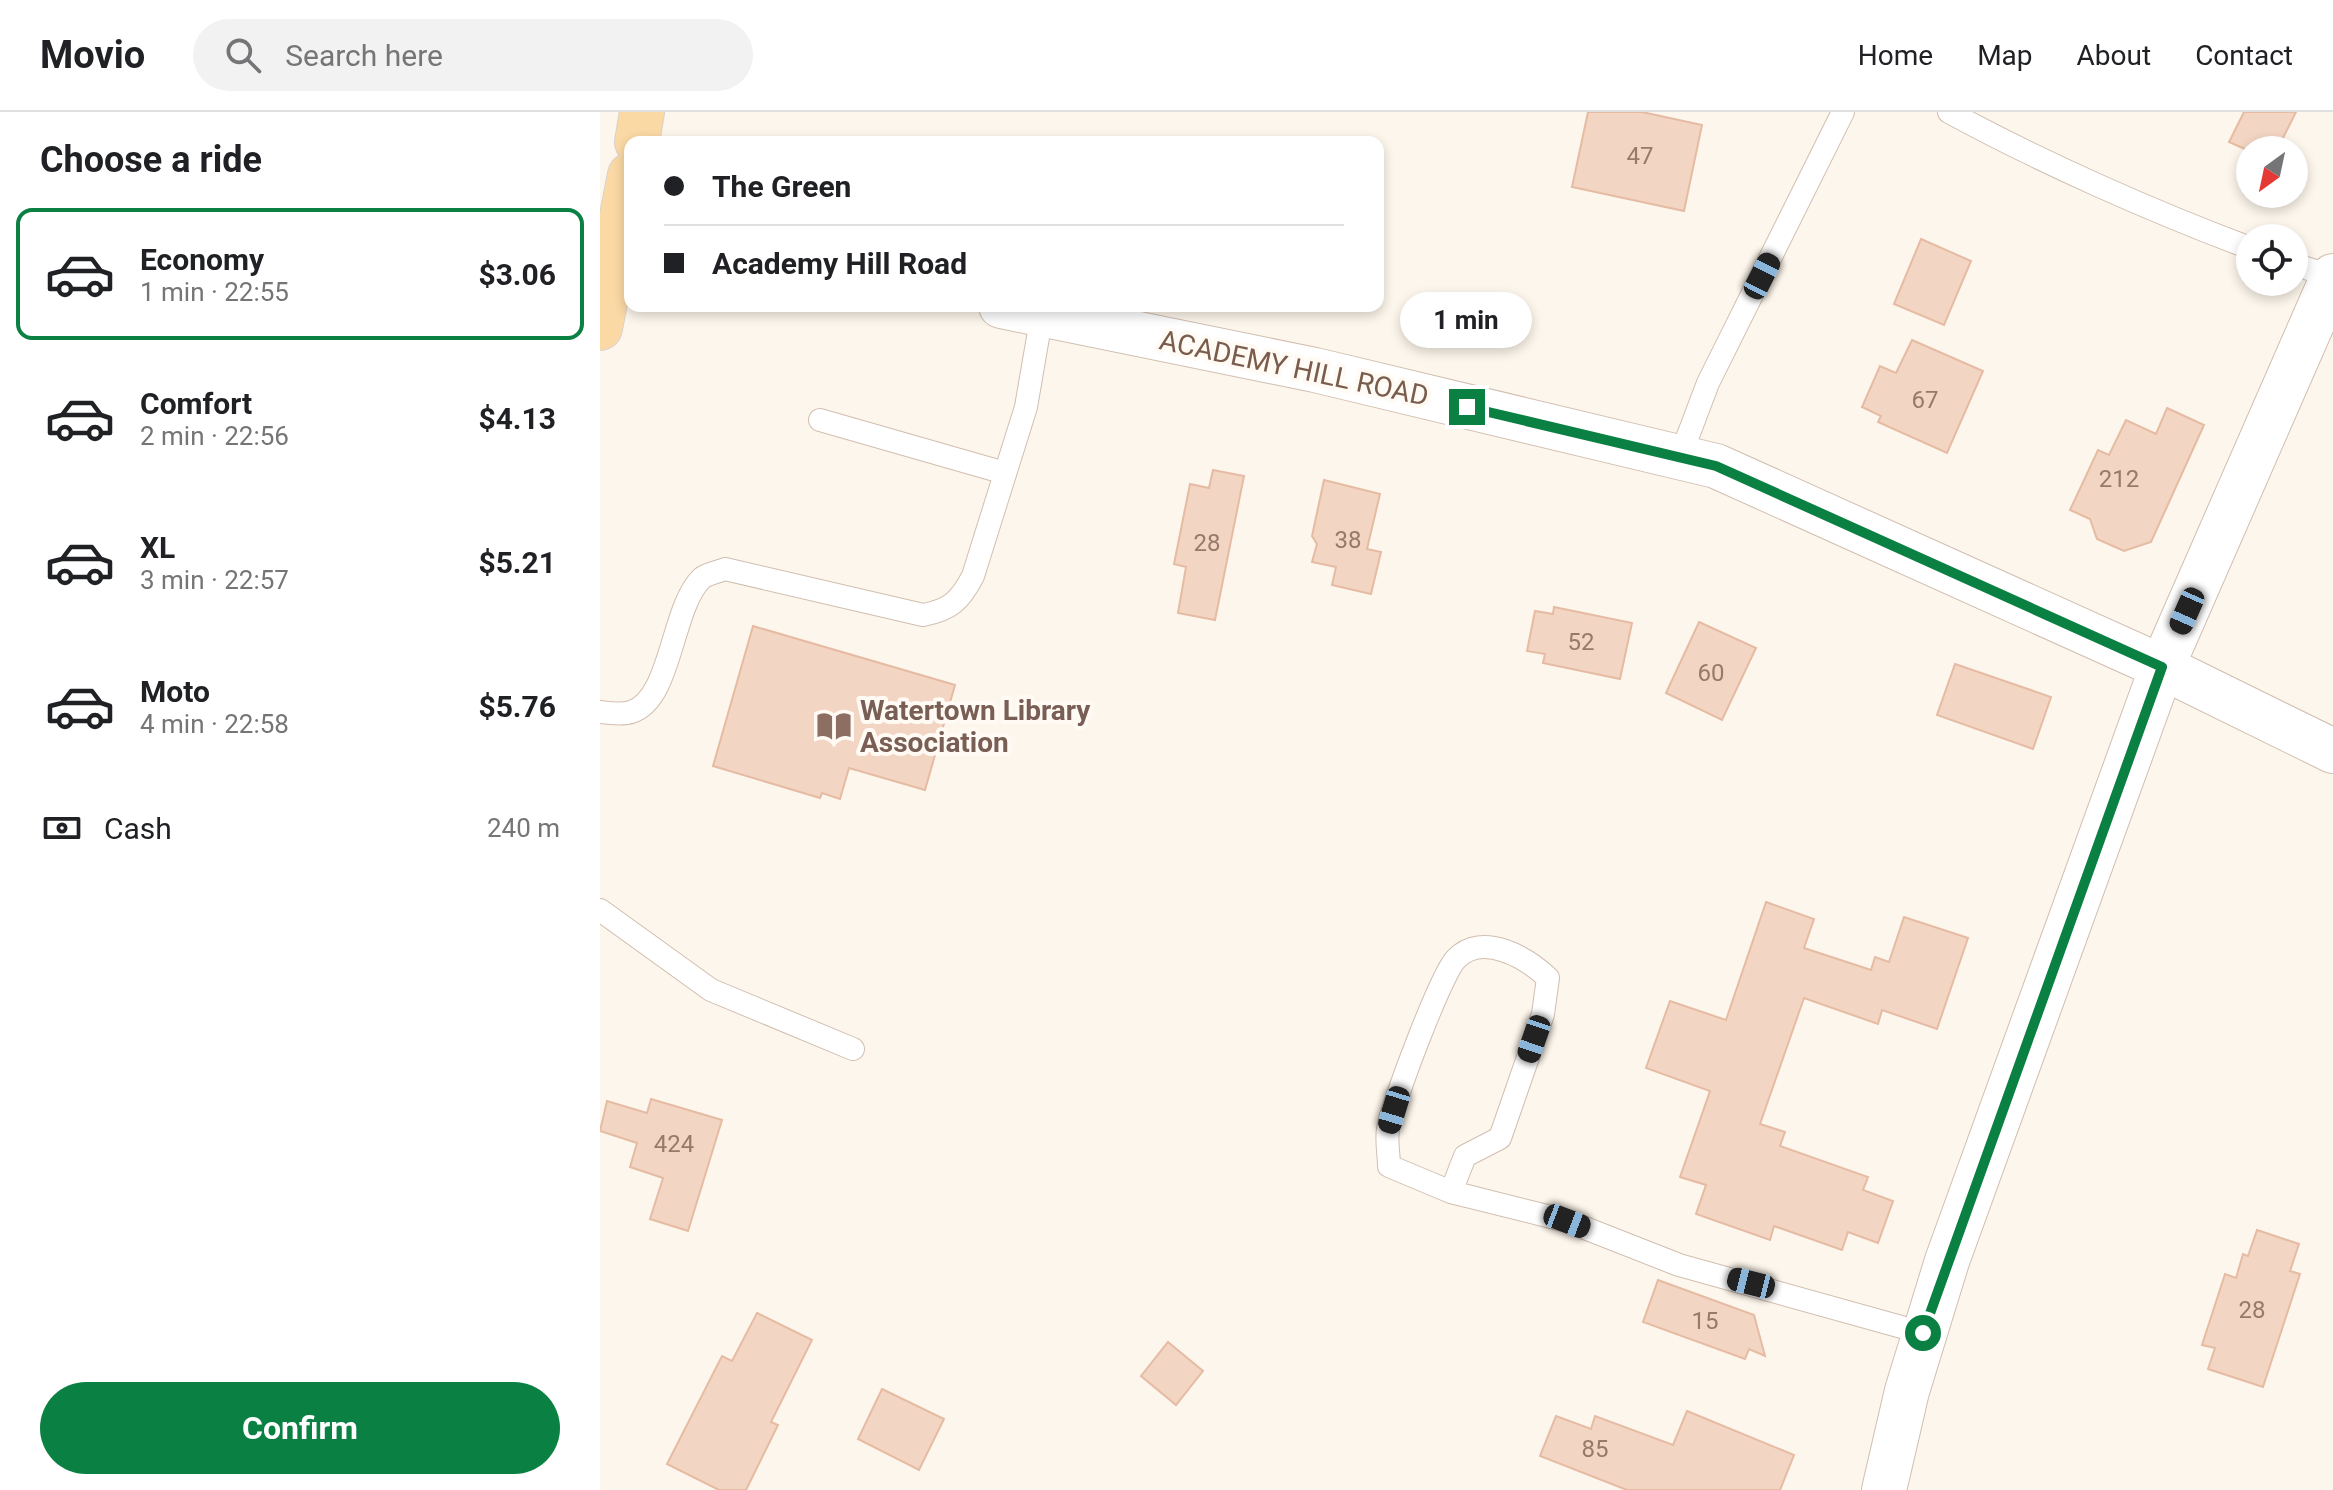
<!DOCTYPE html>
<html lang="en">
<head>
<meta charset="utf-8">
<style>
	:root { --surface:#fff; --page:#f2f2f2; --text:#202124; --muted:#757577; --line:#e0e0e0; --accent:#0b8043 }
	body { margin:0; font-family:Roboto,sans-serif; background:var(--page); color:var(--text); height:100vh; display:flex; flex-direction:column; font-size:30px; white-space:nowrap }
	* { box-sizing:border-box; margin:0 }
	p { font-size:26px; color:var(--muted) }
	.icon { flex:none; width:44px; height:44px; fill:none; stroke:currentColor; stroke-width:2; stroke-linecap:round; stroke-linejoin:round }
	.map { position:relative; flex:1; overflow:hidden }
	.sheet { display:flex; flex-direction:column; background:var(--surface); width:600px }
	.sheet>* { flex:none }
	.top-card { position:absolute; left:24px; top:24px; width:760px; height:176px; border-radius:16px; box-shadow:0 4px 12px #0003; display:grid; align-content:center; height:176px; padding:0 40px; background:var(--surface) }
	.needle { width:52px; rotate:213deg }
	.buttons { position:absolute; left:1636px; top:24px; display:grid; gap:16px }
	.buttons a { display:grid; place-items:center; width:72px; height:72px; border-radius:50%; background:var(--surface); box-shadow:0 4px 12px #0003; font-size:40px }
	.end { position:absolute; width:36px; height:36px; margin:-18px; border:10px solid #0b8043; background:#fff; box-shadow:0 0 0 4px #fff }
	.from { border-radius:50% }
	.bubble { position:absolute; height:56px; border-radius:28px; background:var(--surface); box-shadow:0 4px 12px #0003; font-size:26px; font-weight:700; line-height:56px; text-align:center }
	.car { position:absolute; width:24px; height:48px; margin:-24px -12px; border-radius:10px; box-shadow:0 0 6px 2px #0007; background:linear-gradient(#222 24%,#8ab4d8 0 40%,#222 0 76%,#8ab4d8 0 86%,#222 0) }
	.top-card b { display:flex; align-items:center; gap:28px; height:76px; font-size:30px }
	.top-card b+b { border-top:2px solid var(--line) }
	.top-card i { width:20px; height:20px; background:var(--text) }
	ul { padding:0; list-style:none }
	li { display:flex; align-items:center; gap:24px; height:132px; margin:0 16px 12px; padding:0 24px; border:4px solid transparent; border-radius:16px }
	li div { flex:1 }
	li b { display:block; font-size:30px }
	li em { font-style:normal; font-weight:700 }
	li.active { border-color:var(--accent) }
	li>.icon { width:72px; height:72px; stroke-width:1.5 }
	h2 { padding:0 40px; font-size:36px; line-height:96px }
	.pay { display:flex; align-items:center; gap:20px; height:88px; padding:0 40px; font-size:30px }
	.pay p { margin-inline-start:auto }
	.action { display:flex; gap:16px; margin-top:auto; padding:16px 40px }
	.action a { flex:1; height:92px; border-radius:48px; background:var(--accent); color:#fff; font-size:32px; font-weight:700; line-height:92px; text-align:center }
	header { display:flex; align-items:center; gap:48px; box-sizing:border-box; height:112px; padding:0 40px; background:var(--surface); border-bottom:2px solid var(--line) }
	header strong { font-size:38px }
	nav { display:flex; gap:44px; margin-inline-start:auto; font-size:28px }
	.search { width:560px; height:72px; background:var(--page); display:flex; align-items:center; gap:20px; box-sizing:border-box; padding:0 28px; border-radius:44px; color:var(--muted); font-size:30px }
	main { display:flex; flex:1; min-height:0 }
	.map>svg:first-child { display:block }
</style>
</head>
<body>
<header>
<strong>Movio</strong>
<div class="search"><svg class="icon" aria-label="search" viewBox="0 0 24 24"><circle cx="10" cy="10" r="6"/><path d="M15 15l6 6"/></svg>Search here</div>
<nav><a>Home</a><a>Map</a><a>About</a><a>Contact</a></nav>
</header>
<main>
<section class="sheet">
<h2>Choose a ride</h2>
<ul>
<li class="active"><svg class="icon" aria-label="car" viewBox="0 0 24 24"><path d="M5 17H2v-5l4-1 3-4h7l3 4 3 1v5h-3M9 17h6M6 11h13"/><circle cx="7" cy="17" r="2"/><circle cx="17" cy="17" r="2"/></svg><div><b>Economy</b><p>1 min · 22:55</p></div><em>$3.06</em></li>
<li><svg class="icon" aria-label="car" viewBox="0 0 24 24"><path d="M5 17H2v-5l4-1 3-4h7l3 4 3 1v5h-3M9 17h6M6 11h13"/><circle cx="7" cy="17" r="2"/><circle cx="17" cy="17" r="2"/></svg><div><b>Comfort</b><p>2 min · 22:56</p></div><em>$4.13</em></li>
<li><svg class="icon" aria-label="car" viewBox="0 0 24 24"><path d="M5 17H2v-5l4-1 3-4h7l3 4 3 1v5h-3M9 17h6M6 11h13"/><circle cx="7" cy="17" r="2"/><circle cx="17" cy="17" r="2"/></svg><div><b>XL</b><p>3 min · 22:57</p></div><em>$5.21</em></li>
<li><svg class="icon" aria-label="car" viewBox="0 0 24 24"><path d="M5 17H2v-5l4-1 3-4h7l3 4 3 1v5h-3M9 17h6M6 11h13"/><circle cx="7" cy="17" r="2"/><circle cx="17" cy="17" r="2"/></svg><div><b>Moto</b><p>4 min · 22:58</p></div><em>$5.76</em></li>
</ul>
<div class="pay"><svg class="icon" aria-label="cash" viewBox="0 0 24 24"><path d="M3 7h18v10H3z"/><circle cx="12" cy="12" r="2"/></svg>Cash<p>240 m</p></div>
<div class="action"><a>Confirm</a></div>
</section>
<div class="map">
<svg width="1733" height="1378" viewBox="0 0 1733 1378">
	<rect width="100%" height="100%" fill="#fdf6ec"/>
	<g fill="#f3d5c3" stroke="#e6bba3" stroke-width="2">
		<path d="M988,0H1042L1102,13L1084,99L972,75Z"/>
		<path d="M1644,0H1696L1677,38H1647L1629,30Z"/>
		<path d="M1321,127L1371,149L1344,213L1294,192Z"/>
		<path d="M1312,228L1383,259L1347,341L1278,310L1281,304L1262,295L1280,254L1296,261Z"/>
		<path d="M1567,296L1604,313L1551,430L1524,439L1497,427L1490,407L1470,398L1498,338L1509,343L1526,308L1556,322Z"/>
		<path d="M613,358L644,364L615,508L578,501L586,455L574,452L590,372L609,376Z"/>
		<path d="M724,368L780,382L767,437L781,440L771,482L732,473L736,455L712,450L717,432L712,424Z"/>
		<path d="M954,495L1032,511L1020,567L943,551L945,542L927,539L935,499L953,502Z"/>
		<path d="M1099,510L1156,536L1122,608L1066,581Z"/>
		<path d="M153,514L355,573L325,678L249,656L240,687L222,681L220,686L113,654Z"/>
		<path d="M1355,552L1451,585L1433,637L1337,603Z"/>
		<path d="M1166,790L1214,807L1204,836L1271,858L1275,845L1289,850L1304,805L1368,826L1337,917L1282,898L1278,912L1204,886L1160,1012L1185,1020L1180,1034L1268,1065L1263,1078L1293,1089L1278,1131L1248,1120L1242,1138L1174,1114L1170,1128L1096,1102L1106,1073L1080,1065L1110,979L1046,956L1070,889L1126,908Z"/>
		<path d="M51,987L122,1008L88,1119L50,1107L63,1066L30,1055L37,1031L0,1019L7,989L47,1001Z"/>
		<path d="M1657,1118L1699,1132L1690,1159L1700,1162L1663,1275L1608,1257L1615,1236L1602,1233L1625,1162L1636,1166L1643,1142L1648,1144Z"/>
		<path d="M1058,1168L1154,1203L1165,1244L1149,1237L1145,1247L1043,1210Z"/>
		<path d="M157,1201L212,1228L171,1310L178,1313L146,1378H119L67,1352L122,1244L132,1249Z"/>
		<path d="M568,1230L603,1259L576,1293L541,1264Z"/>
		<path d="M282,1277L344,1307L319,1358L258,1327Z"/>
		<path d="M1087,1299L1194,1343L1180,1378H1027L940,1344L956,1304L991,1317L995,1304L1073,1333Z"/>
	</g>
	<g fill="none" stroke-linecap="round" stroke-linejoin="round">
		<g stroke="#d1beb0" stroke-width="24">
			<g id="service">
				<path d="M1349,0C1441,50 1551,99 1650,136"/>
				<path d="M1694,152L1733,165"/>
				<path d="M220,308L405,361"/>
				<path d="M1080,345L1108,271L1243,0"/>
				<path d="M0,600C9,601 22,603 31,600C72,588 71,495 102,466C107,462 118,460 125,457L323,503C350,498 360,489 373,464L426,295L442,202"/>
				<path d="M0,798L111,878L253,937"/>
				<path d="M851,1080L865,1044L900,1026L943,902L948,866C927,846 882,819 856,847C841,862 792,993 788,1017C786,1029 789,1043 789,1054L851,1080L967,1109L1079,1153L1323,1221"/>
			</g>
		</g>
		<g stroke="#d1beb0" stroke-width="46">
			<g id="minor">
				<path d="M401,194L715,258L1116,354L1562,555L1733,639"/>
				<path d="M1284,1378L1307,1279L1347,1149L1562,555L1733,164"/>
			</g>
		</g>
		<g stroke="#dad1cd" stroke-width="46">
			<g id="primary">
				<path d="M37,30L42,0"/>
				<path d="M0,216L30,63"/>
			</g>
		</g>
		<use href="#service" stroke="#fff" stroke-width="22"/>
		<use href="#minor" stroke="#fff" stroke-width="44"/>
		<use href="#primary" stroke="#fbd9a5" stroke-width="44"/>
	</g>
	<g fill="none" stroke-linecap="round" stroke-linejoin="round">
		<path stroke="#0b8043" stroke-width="10" d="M867,295L1116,354L1562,555L1323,1221"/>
	</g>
	<defs>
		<g id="library-bare" transform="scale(2.76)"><path d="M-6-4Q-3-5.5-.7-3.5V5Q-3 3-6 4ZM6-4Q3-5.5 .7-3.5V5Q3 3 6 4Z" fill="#8d6e63" stroke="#fffaf3" stroke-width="2.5" paint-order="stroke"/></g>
	</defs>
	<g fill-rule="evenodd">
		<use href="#library-bare" x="234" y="614"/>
	</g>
	<g text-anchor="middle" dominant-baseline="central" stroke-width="8" stroke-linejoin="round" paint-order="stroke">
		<g font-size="24" fill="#987a6a">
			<text x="1040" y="44">47</text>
			<text x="1325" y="288">67</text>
			<text x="1519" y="367">212</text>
			<text x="748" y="428">38</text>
			<text x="607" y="431">28</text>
			<text x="981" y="530">52</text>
			<text x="1111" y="561">60</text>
			<text x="74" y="1032">424</text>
			<text x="1652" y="1198">28</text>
			<text x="1105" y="1209">15</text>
			<text x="995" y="1337">85</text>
		</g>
		<g font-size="28" fill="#7a5c4d" stroke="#fffaf3">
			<text transform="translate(694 256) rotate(12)">ACADEMY HILL ROAD</text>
		</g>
		<g font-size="28" font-weight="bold" fill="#785e54" stroke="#fffaf3" text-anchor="start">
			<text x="260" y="598">Watertown Library<tspan x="260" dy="32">Association</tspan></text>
		</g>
	</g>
</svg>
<div class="buttons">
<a><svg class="needle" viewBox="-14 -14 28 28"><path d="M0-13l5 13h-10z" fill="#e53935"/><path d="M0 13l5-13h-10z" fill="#757577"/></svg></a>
<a><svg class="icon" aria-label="locate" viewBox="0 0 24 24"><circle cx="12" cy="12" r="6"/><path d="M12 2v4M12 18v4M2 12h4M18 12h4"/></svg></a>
</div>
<i class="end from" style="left:1323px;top:1221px"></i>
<i class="end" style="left:867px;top:295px"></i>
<div class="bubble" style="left:800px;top:180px;width:132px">1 min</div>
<i class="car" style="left:1162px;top:164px;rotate:27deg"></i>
<i class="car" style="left:1587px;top:499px;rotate:204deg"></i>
<i class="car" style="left:934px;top:927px;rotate:199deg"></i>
<i class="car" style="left:794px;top:998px;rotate:197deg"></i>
<i class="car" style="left:967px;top:1109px;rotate:111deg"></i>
<i class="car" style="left:1151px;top:1171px;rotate:284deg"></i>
<div class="top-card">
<b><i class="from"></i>The Green</b>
<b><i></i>Academy Hill Road</b>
</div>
</div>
</main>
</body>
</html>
